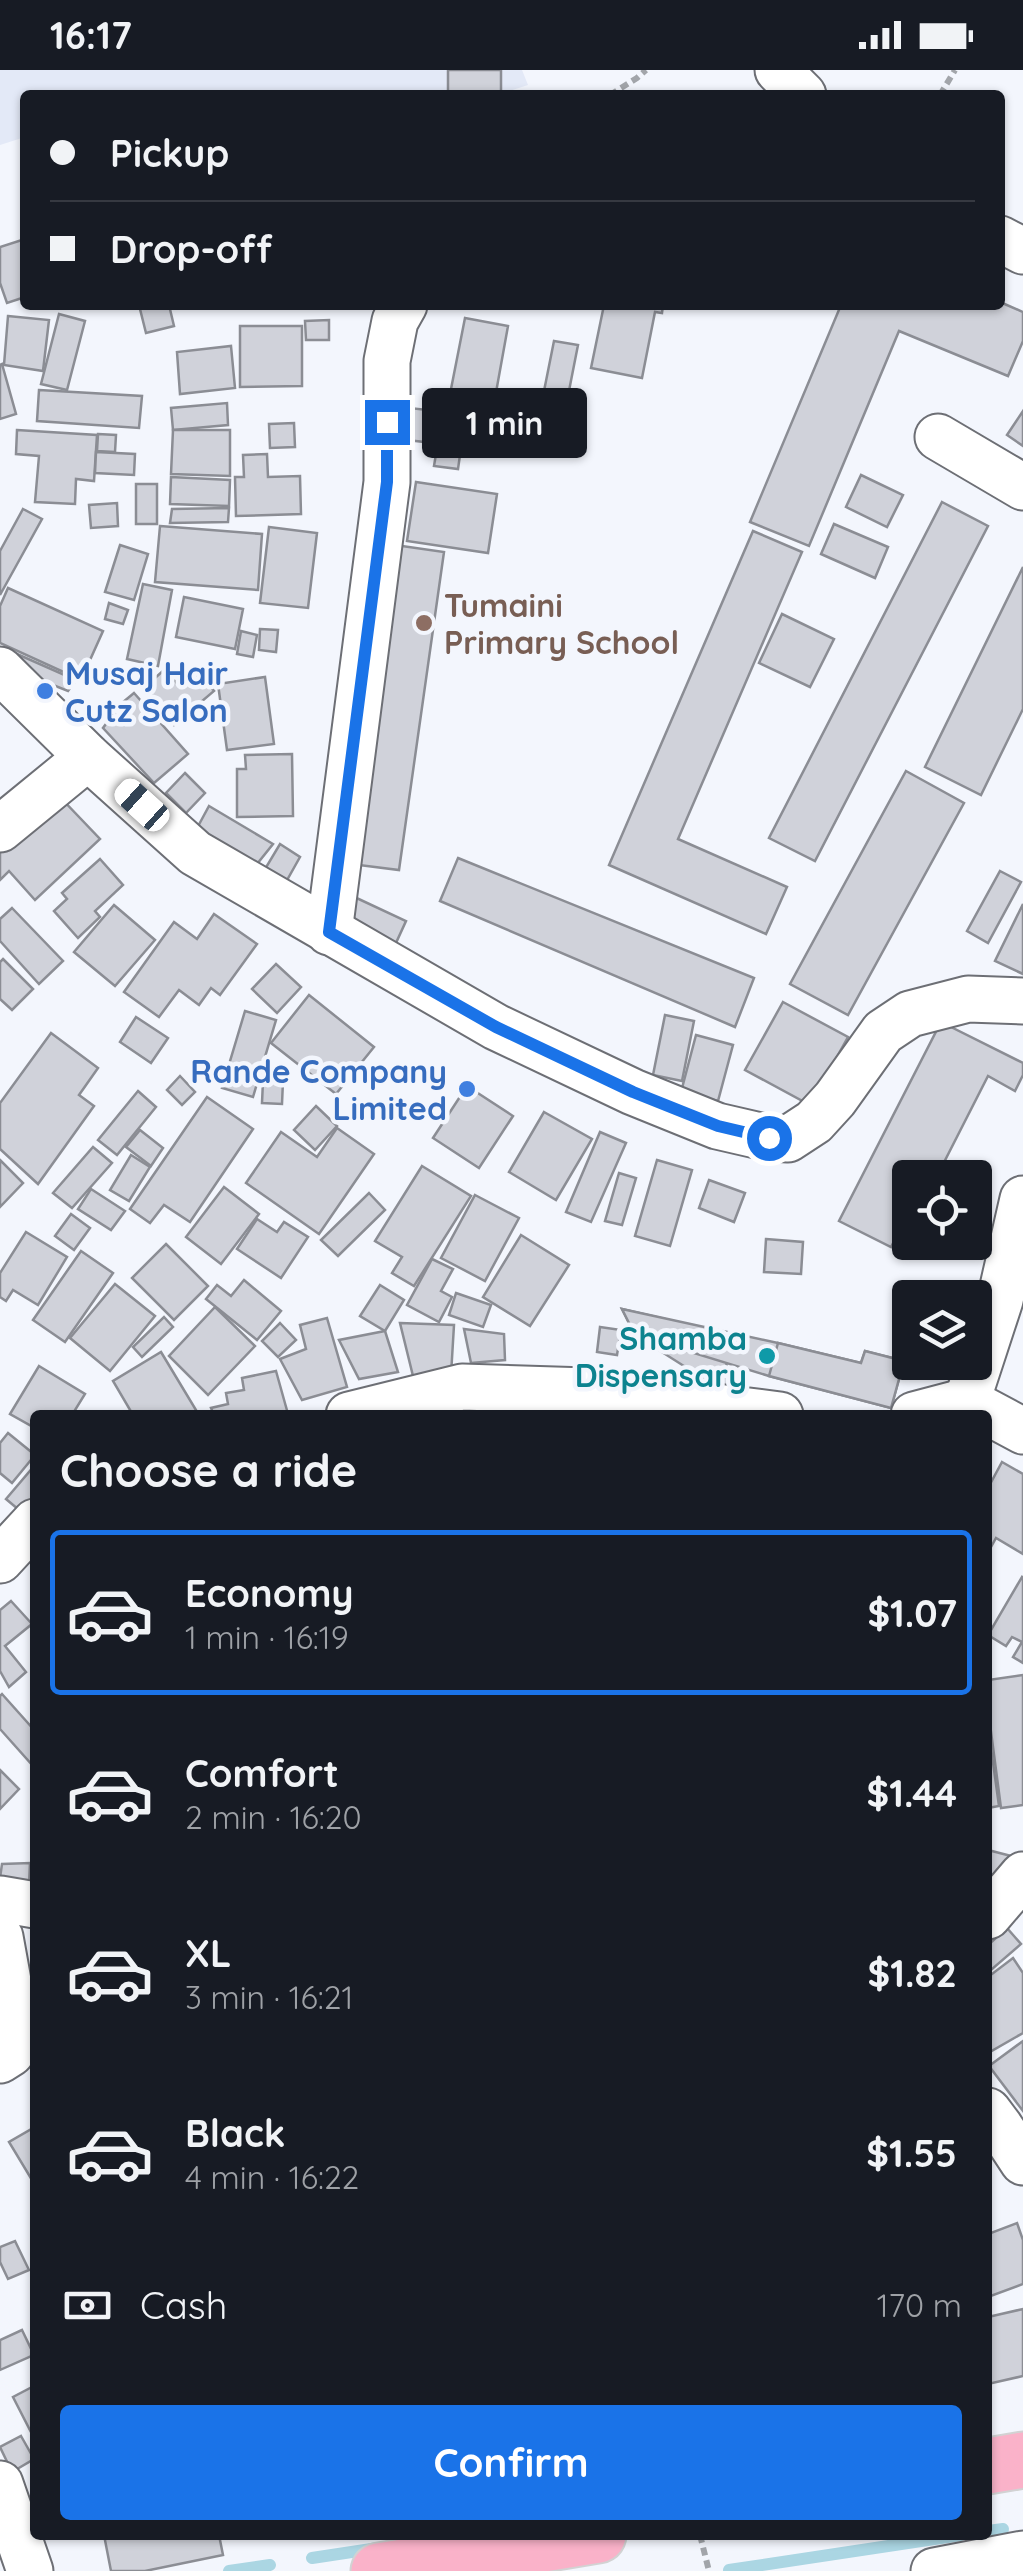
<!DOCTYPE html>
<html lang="en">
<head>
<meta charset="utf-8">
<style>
	:root { --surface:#171b24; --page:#20242c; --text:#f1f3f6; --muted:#9ea1a6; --line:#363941; --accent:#1a73e8 }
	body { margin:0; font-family:Quicksand,sans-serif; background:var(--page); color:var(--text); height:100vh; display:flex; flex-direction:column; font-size:38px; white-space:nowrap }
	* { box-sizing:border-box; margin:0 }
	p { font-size:32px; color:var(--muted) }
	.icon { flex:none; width:55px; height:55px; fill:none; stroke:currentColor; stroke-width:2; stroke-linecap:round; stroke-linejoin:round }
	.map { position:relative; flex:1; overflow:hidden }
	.sheet { position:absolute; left:30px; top:1340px; width:962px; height:1130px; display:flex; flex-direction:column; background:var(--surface); border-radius:10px; box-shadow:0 2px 8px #0004 }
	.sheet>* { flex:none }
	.hud { position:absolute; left:20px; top:20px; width:985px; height:220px; border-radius:10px; box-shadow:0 2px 8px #0004; display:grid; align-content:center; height:220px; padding:0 30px; background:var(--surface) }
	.tools { position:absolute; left:892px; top:1090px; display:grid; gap:20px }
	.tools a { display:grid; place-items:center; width:100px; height:100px; border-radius:10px; background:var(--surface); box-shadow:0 2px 8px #0004; font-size:50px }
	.end { position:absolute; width:45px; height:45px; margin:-22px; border:12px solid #1a73e8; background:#fff; box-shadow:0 0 0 5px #fff }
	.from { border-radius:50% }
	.bubble { position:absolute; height:70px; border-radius:10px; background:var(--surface); box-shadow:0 2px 8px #0004; font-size:32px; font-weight:700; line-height:70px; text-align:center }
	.car { position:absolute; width:30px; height:60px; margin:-30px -15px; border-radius:12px; box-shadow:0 0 8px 2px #0007; background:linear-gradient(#fff 24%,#345 0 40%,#fff 0 76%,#345 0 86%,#fff 0) }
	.hud b { display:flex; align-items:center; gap:35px; height:95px; font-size:38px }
	.hud b+b { border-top:2px solid var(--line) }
	.hud i { width:25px; height:25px; background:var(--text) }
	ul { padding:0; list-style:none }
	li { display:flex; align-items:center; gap:30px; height:165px; margin:0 20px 15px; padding:0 10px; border:5px solid transparent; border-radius:10px }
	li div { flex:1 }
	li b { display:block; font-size:38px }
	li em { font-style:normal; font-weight:700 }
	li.selected { border-color:var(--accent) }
	li>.icon { width:90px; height:90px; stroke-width:1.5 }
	h2 { padding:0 30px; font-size:45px; line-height:120px }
	.pay { display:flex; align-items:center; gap:25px; height:110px; padding:0 30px; font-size:38px }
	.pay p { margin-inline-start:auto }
	.action { display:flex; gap:20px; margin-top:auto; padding:20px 30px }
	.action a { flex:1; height:115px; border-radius:10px; background:var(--accent); color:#fff; font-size:40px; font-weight:700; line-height:115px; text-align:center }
	.status { display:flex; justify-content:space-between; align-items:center; height:70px; padding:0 50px; background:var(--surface); direction:ltr }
	.status svg { height:28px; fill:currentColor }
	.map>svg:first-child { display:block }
</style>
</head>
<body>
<div class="status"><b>16:17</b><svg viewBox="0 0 49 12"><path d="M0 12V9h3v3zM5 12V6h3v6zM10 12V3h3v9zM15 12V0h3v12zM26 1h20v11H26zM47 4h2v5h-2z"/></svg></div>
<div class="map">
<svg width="1023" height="2501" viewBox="0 0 1023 2501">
	<rect width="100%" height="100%" fill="#f3f6fd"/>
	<path fill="#e3e9f7" d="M0,0H522L528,15L497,25H25V67L0,75Z"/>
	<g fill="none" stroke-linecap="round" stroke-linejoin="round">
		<g stroke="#abd6e3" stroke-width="12">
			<path d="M988,2461L1003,2459"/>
			<path d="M312,2488L378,2478"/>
			<path d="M729,2500L961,2465"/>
			<path d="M229,2501L270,2495"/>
		</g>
	</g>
	<g fill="#d0d2da" stroke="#8b8d94" stroke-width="2.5">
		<rect x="448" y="0" width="53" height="25"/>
		<path d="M25,169V227L7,233L0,213V177Z"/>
		<path d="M1000,232L1023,242V271L1008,306L899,261L809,476L750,452L841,235H1000Z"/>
		<path d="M139,235H169L174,256L146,263Z"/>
		<path d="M604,235H663L662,243L655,242L642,308L591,298Z"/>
		<path d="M59,244L85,251L67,320L41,314Z"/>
		<path d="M8,246L49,250L43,301L4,295Z"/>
		<path d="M465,248L508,256L495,328L451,319Z"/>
		<path d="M329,250V270H306L305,251Z"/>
		<path d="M240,256H302V316L240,317Z"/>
		<path d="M554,271L578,275L566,336L542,331Z"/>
		<path d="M231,276L235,318L180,324L177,282Z"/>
		<path d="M2,294L16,344L0,349V295Z"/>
		<path d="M39,320L142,326L139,358L37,351Z"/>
		<path d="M438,320L467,322L464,354L435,352Z"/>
		<path d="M227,333L228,355L173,360L171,338Z"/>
		<path d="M400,337L428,340L425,372L397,369Z"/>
		<path d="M443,337L466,341L459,383L436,380Z"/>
		<path d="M1023,341V376L1007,365Z"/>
		<path d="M294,353L295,377L270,378L269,354Z"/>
		<path d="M441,354L464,357L458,399L434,396Z"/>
		<path d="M17,360L97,365L94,411L76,409L75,434L35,432L39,386L16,384Z"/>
		<path d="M173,360H230V406L171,404Z"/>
		<path d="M98,364L116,365L115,382L97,381Z"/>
		<path d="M96,382L135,384L134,405L95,403Z"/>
		<path d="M267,384L268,407L300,406L301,444L236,446L235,407H244L243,385Z"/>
		<path d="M861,405L903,425L887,457L846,437Z"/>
		<path d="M171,407L230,410L229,436L170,434Z"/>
		<path d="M416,412L497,424L488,483L407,471Z"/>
		<rect x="136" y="414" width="21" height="40"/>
		<path d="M942,432L988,456L815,791L769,768Z"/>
		<path d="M117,433L118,456L91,458L89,435Z"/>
		<path d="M229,438L228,452L170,453L172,439Z"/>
		<path d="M23,439L42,449L0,525V481Z"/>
		<path d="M834,454L888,477L875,508L821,484Z"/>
		<path d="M160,456L262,464L258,520L155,512Z"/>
		<path d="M269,457L317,463L308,538L260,533Z"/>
		<path d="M753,461L802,482L678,769L787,817L766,864L609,795Z"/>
		<path d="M388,474L444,482L399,800L343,793Z"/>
		<path d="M120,475L148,484L134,530L105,522Z"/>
		<path d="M1023,497V639L981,725L925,697Z"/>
		<path d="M143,514L172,520L158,596L127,589Z"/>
		<path d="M8,518L103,561L81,610L0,573V536Z"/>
		<path d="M184,527L243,539L235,579L176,567Z"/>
		<path d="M109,533L128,540L123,554L105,549Z"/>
		<path d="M782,544L834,569L810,617L759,593Z"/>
		<path d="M260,559L278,560L276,582L259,580Z"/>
		<path d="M241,561L257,565L253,587L237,584Z"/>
		<path d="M17,584L76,610L68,621L10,598Z"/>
		<path d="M165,599L180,617L196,601L214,621L174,655L145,617Z"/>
		<path d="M265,607L274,674L227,680L218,614Z"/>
		<path d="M134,623L188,684L154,713L103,658L114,643L124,655L127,651L116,638Z"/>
		<path d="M292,684L293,746L237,747V699H246L245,685Z"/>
		<path d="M906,701L964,733L848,945L790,914Z"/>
		<path d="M185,703L205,723L186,743L166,723Z"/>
		<path d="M59,726L100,769L35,830L9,801L0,810V781Z"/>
		<path d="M209,736L273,774L253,799L196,760Z"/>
		<path d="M280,774L300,787L282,819L265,799Z"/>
		<path d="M458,788L754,908L735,957L440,831Z"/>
		<path d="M100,789L123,815L95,841L100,847L78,868L54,841L67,829L62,823Z"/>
		<path d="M1000,801L1021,812L988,873L967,861Z"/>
		<path d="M348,824L406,851L390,886L332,859Z"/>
		<path d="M1023,834V904L995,891Z"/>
		<path d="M114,835L155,870L115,916L74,882Z"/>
		<path d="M12,838L63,891L39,914L0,871V849Z"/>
		<path d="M214,844L257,874L220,925L211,918L199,935L179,920L159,947L124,922L174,852L197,869Z"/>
		<path d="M3,889L33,919L12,940L0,929V892Z"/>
		<path d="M276,894L301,917L277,943L252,919Z"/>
		<path d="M309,925L374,977L336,1024L271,973Z"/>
		<path d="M783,932L848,967L810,1035L745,1000Z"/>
		<path d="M245,941L276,950L253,1027L222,1018Z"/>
		<path d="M665,945L694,951L682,1011L653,1005Z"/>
		<path d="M136,947L168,968L151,993L120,972Z"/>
		<path d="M941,952L1023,993V1005L1015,1021L988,1006L936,1108H910V1141L891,1177L839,1151Z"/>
		<path d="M51,963L98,998L79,1025L94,1036L38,1114L0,1079V1033Z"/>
		<path d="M696,965L733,975L718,1031L681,1022Z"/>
		<path d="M180,1006L195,1022L182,1035L167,1020Z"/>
		<path d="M263,1011H283L282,1034L262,1033Z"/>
		<path d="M467,1016L513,1046L479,1098L433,1068Z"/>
		<path d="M138,1021L156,1037L117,1085L98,1070Z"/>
		<path d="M207,1027L253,1059L190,1152L164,1135L150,1153L130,1139Z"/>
		<path d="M316,1036L337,1056L315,1080L294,1060Z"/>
		<path d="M544,1042L592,1069L556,1130L509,1102Z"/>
		<path d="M337,1058L374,1084L319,1164L246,1113L281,1062L317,1087Z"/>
		<path d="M140,1060L163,1078L151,1096L126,1077Z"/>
		<path d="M600,1062L626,1073L591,1152L566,1142Z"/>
		<path d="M93,1077L112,1093L72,1138L53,1123Z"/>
		<path d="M131,1085L150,1097L129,1131L110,1120Z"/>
		<path d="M0,1090L23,1113L0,1137Z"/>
		<path d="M657,1090L692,1100L670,1176L635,1166Z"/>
		<path d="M422,1096L471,1126L414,1216L392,1203L402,1187L375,1171Z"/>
		<path d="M619,1103L636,1108L622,1155L605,1151Z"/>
		<path d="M709,1110L745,1123L734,1152L699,1138Z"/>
		<path d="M224,1117L259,1144L221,1194L186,1167Z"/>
		<path d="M91,1119L125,1141L111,1160L78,1139Z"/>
		<path d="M369,1123L385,1140L338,1186L321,1170Z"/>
		<path d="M475,1125L519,1148L485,1211L441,1188Z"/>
		<path d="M71,1144L90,1158L74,1180L55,1166Z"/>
		<path d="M257,1149L277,1162L284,1152L308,1167L281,1208L237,1179Z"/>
		<path d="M26,1162L67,1187L38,1235L13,1220L6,1231L0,1227V1203Z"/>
		<path d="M521,1165L569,1195L530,1256L483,1227Z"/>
		<path d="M766,1169L803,1172L801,1204L764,1202Z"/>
		<path d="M166,1174L208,1216L174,1250L132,1208Z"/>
		<path d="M81,1181L113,1203L65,1272L33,1250Z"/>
		<path d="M432,1189L453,1199L441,1221L452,1227L439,1252L407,1235Z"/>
		<path d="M244,1210L281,1241L257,1270L206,1229L217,1215L231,1226Z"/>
		<path d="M115,1214L155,1246L110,1301L70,1268Z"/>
		<path d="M380,1215L404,1230L385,1261L360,1246Z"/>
		<path d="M456,1223L491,1235L483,1257L449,1245Z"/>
		<path d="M215,1237L255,1276L208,1325L169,1286Z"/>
		<path d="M622,1239L725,1263L728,1324L635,1265Z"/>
		<path d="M622,1239L778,1273L861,1293L865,1281L904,1291L891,1338L769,1306L635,1265Z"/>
		<path d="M164,1247L173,1257L142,1287L133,1277Z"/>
		<path d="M327,1248L347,1317L302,1330L280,1289L306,1279L300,1255Z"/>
		<path d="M280,1253L296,1270L278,1287L262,1271Z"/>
		<path d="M400,1253L454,1255L451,1305L413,1306Z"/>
		<path d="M600,1257L621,1260L617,1285L597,1282Z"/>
		<path d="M464,1259L504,1264L505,1290L471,1293Z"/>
		<path d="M385,1261L398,1302L359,1309L339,1270Z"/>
		<path d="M778,1273L861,1293L865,1281L904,1291L891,1338L769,1306Z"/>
		<path d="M161,1282L199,1345H133L113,1311Z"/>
		<path d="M39,1296L85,1324L72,1345H35V1358L10,1344Z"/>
		<path d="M276,1301L288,1344L214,1345L211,1338L228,1334L226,1323L244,1320L242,1308Z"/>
		<path d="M493,1329L498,1342L522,1333L526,1345H448Z"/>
		<path d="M8,1363L35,1385L12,1413L0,1403V1373Z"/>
		<path d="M1002,1392L1023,1404V1484L996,1468L991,1477L988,1475V1418Z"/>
		<path d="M35,1395V1432L25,1445L6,1429Z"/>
		<path d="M1022,1507L1023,1508V1593L1013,1587L1022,1572L1012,1567L1006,1576L988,1565Z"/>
		<path d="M11,1531L32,1554L5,1576L26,1602L9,1617L0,1601V1540Z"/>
		<path d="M1023,1605V1735L1001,1738L988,1639V1610Z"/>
		<path d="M2,1624L35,1661L34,1697L0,1659V1626Z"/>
		<path d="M988,1656L999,1736L988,1738Z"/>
		<path d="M0,1700L19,1719L0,1739Z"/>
		<path d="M988,1780L1015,1787L994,1811L988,1809Z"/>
		<path d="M30,1793L29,1816L0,1808L2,1794Z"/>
		<path d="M1007,1858L1021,1874L991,1900L988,1896V1875Z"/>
		<path d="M1013,1888L1023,1903V1963L988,1983V1907Z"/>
		<path d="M1023,1971V2041L989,1996Z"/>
		<path d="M35,2057V2115L9,2072Z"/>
		<path d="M1017,2153L1023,2170V2214L988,2227V2164Z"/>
		<path d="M15,2171L29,2200L8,2209L0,2192V2177Z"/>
		<path d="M1023,2239V2306L988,2314V2247Z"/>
		<path d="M22,2260L34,2285L0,2300V2270Z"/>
		<path d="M34,2316L35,2317V2370L13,2327Z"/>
		<path d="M21,2366L34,2389L12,2402L0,2377Z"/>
		<path d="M104,2465H219L223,2485L145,2501H111Z"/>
	</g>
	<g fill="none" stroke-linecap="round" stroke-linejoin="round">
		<g stroke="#6d6f75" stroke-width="49">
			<g id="minor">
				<path d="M778,0L803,25"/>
				<path d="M1000,169L1023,181"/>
				<path d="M938,367L1023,417"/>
				<path d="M0,600L88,687L195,783L496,957L633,1022L717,1056L769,1068L788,1069L814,1052L835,1029L883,962L910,944L968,929L1023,931"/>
				<path d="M0,759L88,687"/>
				<path d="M329,862L387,412V291L395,251L404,235"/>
				<path d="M349,1345L462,1317L587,1321L780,1345"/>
				<path d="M914,1345L967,1331L1023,1361"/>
				<path d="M959,1345L967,1331L1000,1230L1023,1129"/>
				<path d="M0,1490L35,1452"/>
				<path d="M0,1829L35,1835"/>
				<path d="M988,1846L1023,1805"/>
				<path d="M0,1867L18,1966L11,1983L0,1990"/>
				<path d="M988,2041L1000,2057L1023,2092"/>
				<path d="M0,2414L30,2501"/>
				<path d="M934,2501L1023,2484"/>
			</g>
		</g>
		<g stroke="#d2d2d3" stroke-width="59">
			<g id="major">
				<path d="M988,2396L1023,2390"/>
				<path d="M379,2501L598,2465"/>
			</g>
		</g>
		<g stroke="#a2a5aa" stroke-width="6" stroke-dasharray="8 5" stroke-linecap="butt">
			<path d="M610,25L637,8L646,0"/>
			<path d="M940,25L955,0"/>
			<path d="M700,2465L709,2501"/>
		</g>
		<use href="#minor" stroke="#fff" stroke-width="45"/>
		<use href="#major" stroke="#fab2c9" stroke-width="55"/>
	</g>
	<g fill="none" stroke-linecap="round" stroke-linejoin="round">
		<path stroke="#1a73e8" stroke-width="12" d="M387,352V412L329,862L496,957L633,1022L718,1056L769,1068"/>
	</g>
	<circle fill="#8d6e63" stroke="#f3f6fd" stroke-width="4" cx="424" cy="553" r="10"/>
	<g fill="#3f7fe0" stroke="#f3f6fd" stroke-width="4">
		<circle cx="45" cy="621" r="10"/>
		<circle cx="467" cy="1019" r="10"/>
	</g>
	<circle fill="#0f9aa8" stroke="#f3f6fd" stroke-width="4" cx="767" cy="1286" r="10"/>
	<g text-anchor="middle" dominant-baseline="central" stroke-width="9" stroke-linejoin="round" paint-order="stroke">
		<g font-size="32" font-weight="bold" fill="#785e54" stroke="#f3f6fd" text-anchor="start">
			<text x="444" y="535">Tumaini<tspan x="444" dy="37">Primary School</tspan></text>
		</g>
		<g font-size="32" font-weight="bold" fill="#366cbe" stroke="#f3f6fd" text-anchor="start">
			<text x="65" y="603">Musaj Hair<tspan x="65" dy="37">Cutz Salon</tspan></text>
			<text x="447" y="1001" text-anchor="end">Rande Company<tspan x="447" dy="37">Limited</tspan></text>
		</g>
		<g font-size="32" font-weight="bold" fill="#0d838f" stroke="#f3f6fd" text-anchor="end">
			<text x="747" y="1268">Shamba<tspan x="747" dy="37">Dispensary</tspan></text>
		</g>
	</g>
</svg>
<div class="tools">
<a><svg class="icon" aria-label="locate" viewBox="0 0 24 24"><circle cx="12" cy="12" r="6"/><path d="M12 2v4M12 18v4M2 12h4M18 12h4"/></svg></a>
<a><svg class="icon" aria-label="layers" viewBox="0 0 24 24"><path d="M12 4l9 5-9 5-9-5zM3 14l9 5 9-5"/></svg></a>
</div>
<i class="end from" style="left:769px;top:1068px"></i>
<i class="end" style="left:387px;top:352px"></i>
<div class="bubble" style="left:422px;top:318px;width:165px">1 min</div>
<i class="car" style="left:142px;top:735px;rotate:312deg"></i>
<div class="hud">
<b><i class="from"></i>Pickup</b>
<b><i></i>Drop-off</b>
</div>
<section class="sheet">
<h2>Choose a ride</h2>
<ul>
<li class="selected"><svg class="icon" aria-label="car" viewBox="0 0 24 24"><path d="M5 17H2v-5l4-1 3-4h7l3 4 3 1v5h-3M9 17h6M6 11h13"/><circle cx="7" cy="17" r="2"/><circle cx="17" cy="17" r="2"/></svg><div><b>Economy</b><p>1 min · 16:19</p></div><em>$1.07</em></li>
<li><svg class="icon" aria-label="car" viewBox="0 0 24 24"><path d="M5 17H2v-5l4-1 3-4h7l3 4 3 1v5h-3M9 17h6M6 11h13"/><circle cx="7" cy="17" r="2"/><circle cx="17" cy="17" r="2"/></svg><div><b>Comfort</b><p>2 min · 16:20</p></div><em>$1.44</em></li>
<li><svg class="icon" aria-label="car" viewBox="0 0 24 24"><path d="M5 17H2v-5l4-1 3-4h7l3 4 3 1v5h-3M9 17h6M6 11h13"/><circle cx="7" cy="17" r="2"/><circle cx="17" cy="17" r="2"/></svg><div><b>XL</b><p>3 min · 16:21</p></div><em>$1.82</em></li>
<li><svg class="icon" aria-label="car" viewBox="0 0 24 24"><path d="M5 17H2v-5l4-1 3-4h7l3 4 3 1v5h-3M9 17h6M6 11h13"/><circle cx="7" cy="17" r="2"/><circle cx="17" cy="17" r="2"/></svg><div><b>Black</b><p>4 min · 16:22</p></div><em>$1.55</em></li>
</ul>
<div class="pay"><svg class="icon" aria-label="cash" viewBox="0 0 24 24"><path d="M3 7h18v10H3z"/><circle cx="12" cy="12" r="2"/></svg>Cash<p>170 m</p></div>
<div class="action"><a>Confirm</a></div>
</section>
</div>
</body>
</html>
